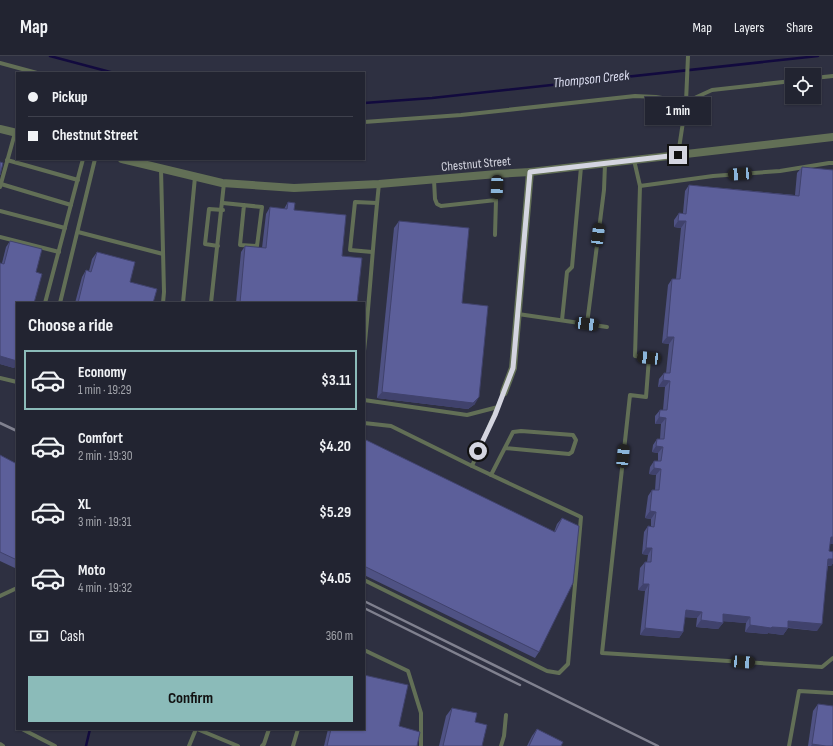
<!DOCTYPE html>
<html lang="en">
<head>
<meta charset="utf-8">
<style>
	:root { --surface:#222431; --page:#2e303d; --text:#f1f3f6; --muted:#a2a4ab; --line:#3f414d; --accent:#8bbbb9 }
	body { margin:0; font-family:"Sofia Sans Condensed",sans-serif; background:var(--page); color:var(--text); height:100vh; display:flex; flex-direction:column; font-size:15px; white-space:nowrap }
	* { box-sizing:border-box; margin:0 }
	p { font-size:13px; color:var(--muted) }
	.icon { flex:none; width:22px; height:22px; fill:none; stroke:currentColor; stroke-width:2; stroke-linecap:round; stroke-linejoin:round }
	.map { position:relative; flex:1; overflow:hidden }
	.details { position:absolute; left:16px; top:246px; width:349px; height:428px; display:flex; flex-direction:column; background:var(--surface); border-radius:0px; box-shadow:0 1px 3px #0004,0 0 0 1px var(--line) }
	.details>* { flex:none }
	.top-card { position:absolute; left:16px; top:16px; width:349px; height:88px; border-radius:0px; box-shadow:0 1px 3px #0004,0 0 0 1px var(--line); display:grid; align-content:center; height:88px; padding:0 12px; background:var(--surface) }
	.controls { position:absolute; left:785px; top:12px; display:grid; gap:8px }
	.controls a { display:grid; place-items:center; width:36px; height:36px; border-radius:0px; background:var(--surface); box-shadow:0 1px 3px #0004,0 0 0 1px var(--line); font-size:20px }
	.end { position:absolute; width:18px; height:18px; margin:-9px; border:5px solid #d4d5e0; background:#111; box-shadow:0 0 0 2px #111 }
	.from { border-radius:50% }
	.bubble { position:absolute; height:28px; border-radius:0px; background:var(--surface); box-shadow:0 1px 3px #0004,0 0 0 1px var(--line); font-size:13px; font-weight:700; line-height:28px; text-align:center }
	.car { position:absolute; width:12px; height:24px; margin:-12px -6px; border-radius:5px; box-shadow:0 0 3px 1px #0007; background:linear-gradient(#222 24%,#8ab4d8 0 40%,#222 0 76%,#8ab4d8 0 86%,#222 0) }
	.top-card b { display:flex; align-items:center; gap:14px; height:38px; font-size:15px }
	.top-card b+b { border-top:1px solid var(--line) }
	.top-card i { width:10px; height:10px; background:var(--text) }
	ul { padding:0; list-style:none }
	li { display:flex; align-items:center; gap:12px; height:60px; margin:0 8px 6px; padding:0 4px; border:2px solid transparent; border-radius:0px }
	li div { flex:1 }
	li b { display:block; font-size:15px }
	li em { font-style:normal; font-weight:700 }
	li.on { border-color:var(--accent) }
	li>.icon { width:36px; height:36px; stroke-width:1.5 }
	h2 { padding:0 12px; font-size:18px; line-height:48px }
	.pay { display:flex; align-items:center; gap:10px; height:44px; padding:0 12px; font-size:15px }
	.pay p { margin-inline-start:auto }
	.action { display:flex; gap:8px; margin-top:auto; padding:8px 12px }
	.action a { flex:1; height:46px; border-radius:0px; background:var(--accent); color:#111; font-size:16px; font-weight:700; line-height:46px; text-align:center }
	header { display:flex; align-items:center; gap:24px; box-sizing:border-box; height:56px; padding:0 20px; background:var(--surface); border-bottom:1px solid var(--line) }
	header strong { font-size:19px }
	nav { display:flex; gap:22px; margin-inline-start:auto; font-size:14px }
	.map>svg:first-child { display:block }
</style>
</head>
<body>
<header>
<strong>Map</strong>
<nav><a>Map</a><a>Layers</a><a>Share</a></nav>
</header>
<div class="map">
<svg width="833" height="690" viewBox="0 0 833 690">
	<rect width="100%" height="100%" fill="#2e3041"/>
	<g fill="none" stroke-linecap="round" stroke-linejoin="round">
		<g stroke="#120a3e" stroke-width="2.5">
			<path d="M50,0L114,17"/>
			<path d="M364,47L432,42L818,0"/>
			<path d="M86,690L90,673"/>
		</g>
		<g stroke="#626f56" stroke-width="4">
			<path d="M0,7L37,17"/>
			<path d="M814,22L833,20"/>
			<path d="M364,66L461,59L635,40L656,41L686,46L688,0"/>
			<path d="M678,99L686,46L688,45L712,34L792,25"/>
			<path d="M7,104L78,124"/>
			<path d="M634,104L640,130L713,120L780,115L829,107H833"/>
			<path d="M161,113L164,236L163,247"/>
			<path d="M434,124L435,143L437,148L441,150L496,144L497,118"/>
			<path d="M1,128L71,149"/>
			<path d="M640,130L635,300L649,302L646,341L630,339L602,597L822,611L833,602"/>
			<path d="M0,131L15,77"/>
			<path d="M223,147L262,151L257,190L240,189L244,149"/>
			<path d="M0,155L65,172"/>
			<path d="M78,176L163,198"/>
			<path d="M495,179L496,144"/>
			<path d="M0,181L59,196"/>
			<path d="M218,190L205,188L209,153L223,154"/>
			<path d="M372,196L350,194L355,146L377,147"/>
			<path d="M45,247L83,103"/>
			<path d="M60,247L95,103"/>
			<path d="M183,247L195,121"/>
			<path d="M211,247L224,127"/>
			<path d="M518,258L607,271"/>
			<path d="M562,264L567,216L572,211L581,111"/>
			<path d="M587,268L604,134L605,108"/>
			<path d="M364,295C370,239 373,184 379,128"/>
			<path d="M0,322L17,326"/>
			<path d="M364,344L467,359L498,351"/>
			<path d="M364,367L391,370L472,410L504,336"/>
			<path d="M491,419L513,376L521,375L573,379L576,384L572,396L569,398L505,392"/>
			<path d="M364,524L547,615L559,617L568,608L581,461L472,410"/>
			<path d="M0,540L17,532"/>
			<path d="M364,594L408,615L421,657V690"/>
			<path d="M22,673L55,690"/>
			<path d="M197,673L238,690"/>
			<path d="M0,688L3,690"/>
			<path d="M189,690L196,673"/>
			<path d="M262,690L264,688L269,673"/>
			<path d="M293,690L298,673"/>
			<path d="M501,690L504,680L506,659"/>
			<path d="M789,690L799,635L833,637"/>
		</g>
		<g stroke="#626f56" stroke-width="8">
			<path d="M0,73L17,77"/>
			<path d="M122,103L222,127L294,132L379,128L497,118L530,116L833,81"/>
			<path d="M504,336L513,312L530,116"/>
		</g>
		<g stroke="#80818f" stroke-width="2.5">
			<path d="M0,367L17,375"/>
			<path d="M364,545L658,690"/>
			<path d="M364,552L520,629"/>
		</g>
	</g>
	<g fill="#4f5284">
		<path d="M802,111L833,488H830L829,495L833,496V507L831,510H828L817,575L788,572L783,579L768,577L767,578L745,576L746,567L723,565V567L718,573L696,571L697,562L685,561L683,576L679,582L640,579L645,535L638,534L640,512L645,506H647L648,499L642,498L644,476L648,470H651V463L645,462L648,440L652,434H655L656,419L649,418L650,411L654,405H658V397L652,396L653,389L657,383H660L661,368H655V360L660,354H663L665,331H658L659,323L664,317H666L669,288L662,287L668,229L672,223H676L681,172L674,171V164L679,157H683L685,135L689,129L795,139L797,117Z"/>
		<path d="M288,146L294,154L342,200L357,247H236L241,196L245,190L262,192L266,158L270,151L284,153Z"/>
		<path d="M399,165L475,348L468,353L377,342L394,172Z"/>
		<path d="M10,185L17,247V308L14,312L0,308V207H2L6,191Z"/>
		<path d="M97,196L130,226L153,247H75L82,221L86,214L89,215L92,203Z"/>
		<path d="M364,383L554,476L557,468L562,462L539,596L535,602L364,519Z"/>
		<path d="M0,399L17,408V513L0,505Z"/>
		<path d="M818,648L833,690H808L813,655Z"/>
		<path d="M452,652L475,666L482,690H439L446,660Z"/>
		<path d="M328,673H364L417,690H324Z"/>
		<path d="M537,673L561,690H527L532,680Z"/>
	</g>
	<g fill="#40426c">
		<path d="M678,165H686L681,172L674,171Z"/>
		<path d="M667,281H674L669,288L662,287Z"/>
		<path d="M0,300L17,305V308L14,312L0,308Z"/>
		<path d="M663,324L670,325L665,331H658Z"/>
		<path d="M382,336L479,341L475,348L468,353L377,342Z"/>
		<path d="M659,361L666,362L661,368H655Z"/>
		<path d="M656,390L663,391L658,397L652,396Z"/>
		<path d="M654,412L661,413L656,419L649,418Z"/>
		<path d="M650,455L656,456L651,463L645,462Z"/>
		<path d="M831,481H833V488H826Z"/>
		<path d="M646,492H652L648,499L642,498Z"/>
		<path d="M828,503H833V507L831,510L824,509Z"/>
		<path d="M643,528H649L645,535L638,534Z"/>
		<path d="M686,554L702,556L697,562L681,561Z"/>
		<path d="M723,558L750,561L746,567L719,565Z"/>
		<path d="M701,564L723,567L718,573L696,571Z"/>
		<path d="M788,565L822,568L817,575L784,571Z"/>
		<path d="M750,569L772,571L788,572L783,579L768,577L767,578L745,576Z"/>
		<path d="M645,572L683,576L679,582L640,579Z"/>
		<path d="M812,688L826,690H811Z"/>
	</g>
	<g fill="#5c5f9a" stroke="#40426c">
		<path d="M0,106L3,107L0,119Z"/>
		<path d="M802,111L833,114V481H831L829,495L833,496V503H828L822,568L788,565V572L772,571L771,572L750,569V561L723,558V567L701,564L702,556L686,554L683,576L645,572L649,528H643L645,506H651L652,492H646L648,470L654,471L656,456L650,455L652,434H659L661,413L654,412V405H661L663,391L656,390L657,383H664L666,362L659,361L660,354H667L670,325L663,324L664,317H670L674,281H667L672,223H680L686,165H678L679,157L686,158L689,129L799,140Z"/>
		<path d="M288,146L295,147L294,154L346,159L342,200L362,202L357,247H240L245,190L266,192L270,151L287,153Z"/>
		<path d="M399,165L469,172L462,247L488,250L479,341L473,347L382,336Z"/>
		<path d="M10,185L42,193L36,216L42,218L34,247H17V305L0,300V207L4,208Z"/>
		<path d="M97,196L135,206L130,226L157,233L153,247H78L86,214L91,216Z"/>
		<path d="M364,383L555,476L562,462L579,470L573,527L539,596L364,510Z"/>
		<path d="M0,399L17,408V504L0,496Z"/>
		<path d="M364,619L408,629L399,670L420,676L417,690H327L331,673H364Z"/>
		<path d="M818,648L833,650V690H826L812,688Z"/>
		<path d="M452,652L477,657L475,666L487,669L482,690H443Z"/>
		<path d="M537,673L563,686L561,690H529Z"/>
	</g>
	<g fill="none" stroke-linecap="round" stroke-linejoin="round">
		<path stroke="#d4d5e0" stroke-width="5" d="M478,395L495,359L513,312L530,116L678,99"/>
	</g>
	<g text-anchor="middle" dominant-baseline="central" stroke-width="4" stroke-linejoin="round" paint-order="stroke">
		<g font-size="13" fill="#d4d5e0" stroke="#2e3041">
			<text transform="translate(476 108) rotate(-5)">Chestnut Street</text>
		</g>
		<g font-size="14" font-style="italic" fill="#dddff2" stroke="#2e3041">
			<text transform="translate(591 23) rotate(-6)">Thompson Creek</text>
		</g>
	</g>
</svg>
<div class="controls">
<a><svg class="icon" aria-label="locate" viewBox="0 0 24 24"><circle cx="12" cy="12" r="6"/><path d="M12 2v4M12 18v4M2 12h4M18 12h4"/></svg></a>
</div>
<i class="end from" style="left:478px;top:395px"></i>
<i class="end" style="left:678px;top:99px"></i>
<div class="bubble" style="left:645px;top:41px;width:66px">1 min</div>
<i class="car" style="left:740px;top:118px;rotate:266deg"></i>
<i class="car" style="left:497px;top:131px;rotate:182deg"></i>
<i class="car" style="left:598px;top:179px;rotate:7deg"></i>
<i class="car" style="left:587px;top:268px;rotate:98deg"></i>
<i class="car" style="left:649px;top:302px;rotate:276deg"></i>
<i class="car" style="left:623px;top:400px;rotate:6deg"></i>
<i class="car" style="left:743px;top:606px;rotate:94deg"></i>
<div class="top-card">
<b><i class="from"></i>Pickup</b>
<b><i></i>Chestnut Street</b>
</div>
<section class="details">
<h2>Choose a ride</h2>
<ul>
<li class="on"><svg class="icon" aria-label="car" viewBox="0 0 24 24"><path d="M5 17H2v-5l4-1 3-4h7l3 4 3 1v5h-3M9 17h6M6 11h13"/><circle cx="7" cy="17" r="2"/><circle cx="17" cy="17" r="2"/></svg><div><b>Economy</b><p>1 min · 19:29</p></div><em>$3.11</em></li>
<li><svg class="icon" aria-label="car" viewBox="0 0 24 24"><path d="M5 17H2v-5l4-1 3-4h7l3 4 3 1v5h-3M9 17h6M6 11h13"/><circle cx="7" cy="17" r="2"/><circle cx="17" cy="17" r="2"/></svg><div><b>Comfort</b><p>2 min · 19:30</p></div><em>$4.20</em></li>
<li><svg class="icon" aria-label="car" viewBox="0 0 24 24"><path d="M5 17H2v-5l4-1 3-4h7l3 4 3 1v5h-3M9 17h6M6 11h13"/><circle cx="7" cy="17" r="2"/><circle cx="17" cy="17" r="2"/></svg><div><b>XL</b><p>3 min · 19:31</p></div><em>$5.29</em></li>
<li><svg class="icon" aria-label="car" viewBox="0 0 24 24"><path d="M5 17H2v-5l4-1 3-4h7l3 4 3 1v5h-3M9 17h6M6 11h13"/><circle cx="7" cy="17" r="2"/><circle cx="17" cy="17" r="2"/></svg><div><b>Moto</b><p>4 min · 19:32</p></div><em>$4.05</em></li>
</ul>
<div class="pay"><svg class="icon" aria-label="cash" viewBox="0 0 24 24"><path d="M3 7h18v10H3z"/><circle cx="12" cy="12" r="2"/></svg>Cash<p>360 m</p></div>
<div class="action"><a>Confirm</a></div>
</section>
</div>
</body>
</html>
